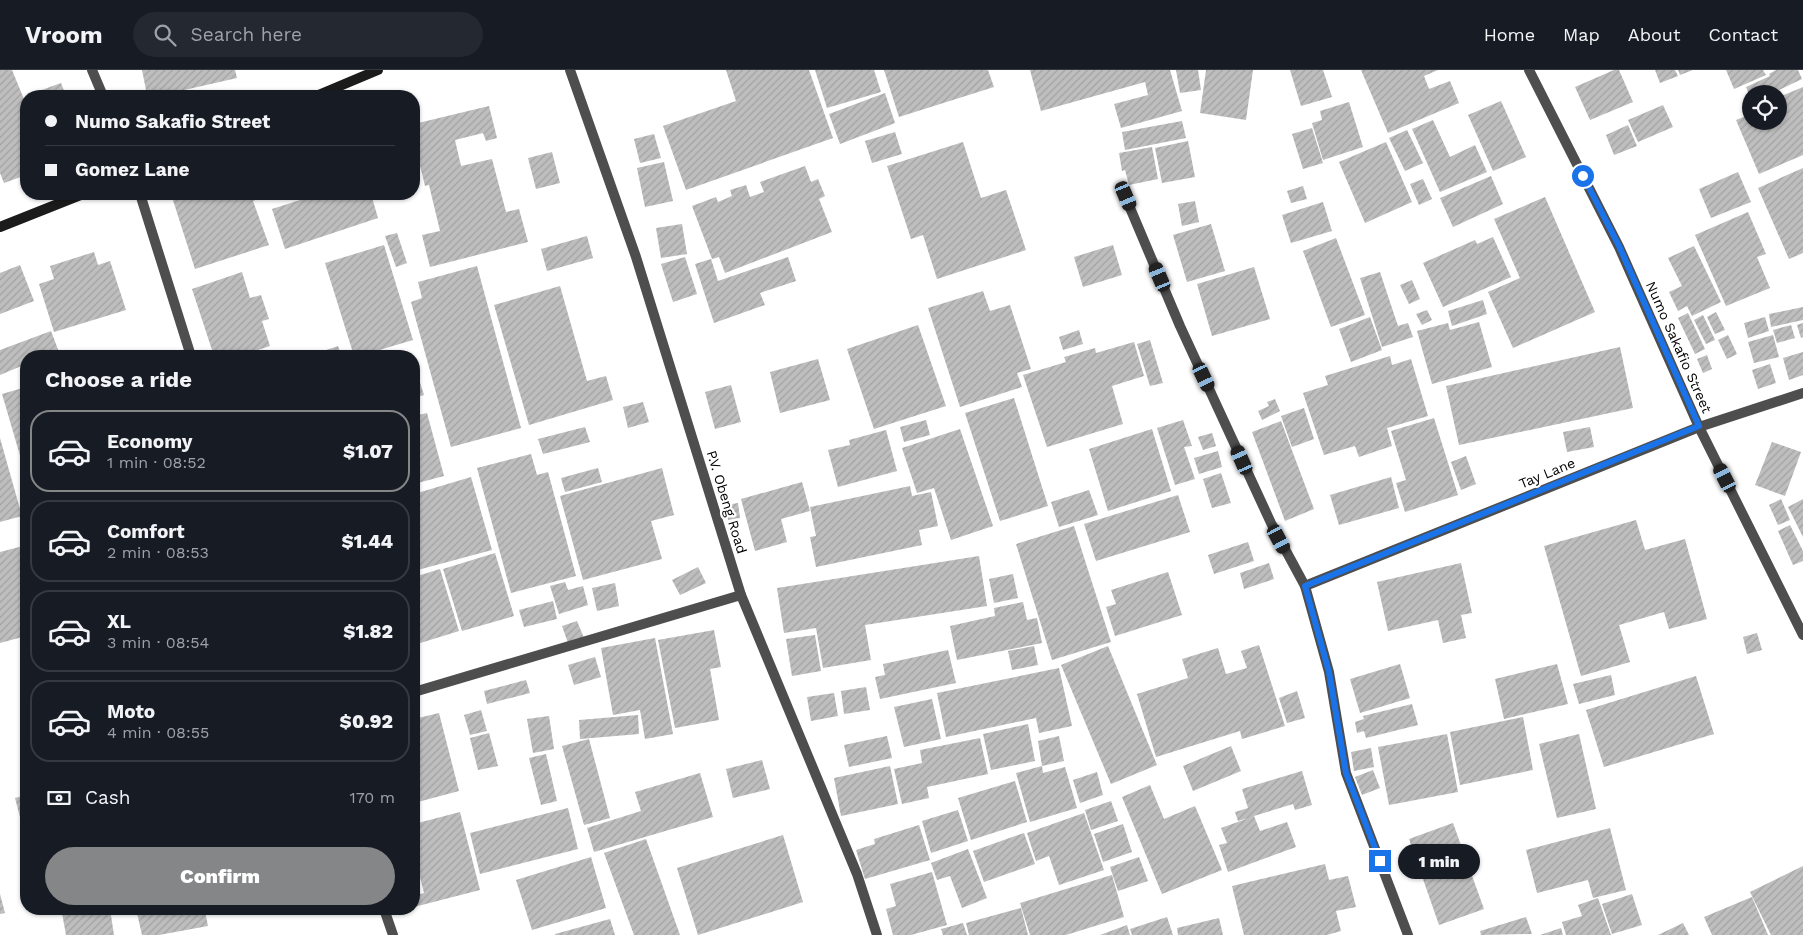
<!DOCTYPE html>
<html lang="en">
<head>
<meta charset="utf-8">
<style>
	:root { --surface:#171b24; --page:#242831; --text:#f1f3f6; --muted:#9ea1a6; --line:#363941; --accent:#858687 }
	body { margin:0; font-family:"Work Sans",sans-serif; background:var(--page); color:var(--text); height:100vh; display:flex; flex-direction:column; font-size:19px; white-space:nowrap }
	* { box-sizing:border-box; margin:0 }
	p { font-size:16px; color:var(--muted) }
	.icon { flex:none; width:28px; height:28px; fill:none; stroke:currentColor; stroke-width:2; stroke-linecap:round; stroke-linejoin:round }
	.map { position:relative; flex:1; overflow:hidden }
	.panel { position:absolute; left:20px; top:280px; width:400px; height:565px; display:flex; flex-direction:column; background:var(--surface); border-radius:20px; box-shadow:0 1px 4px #0004 }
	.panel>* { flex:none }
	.banner { position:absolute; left:20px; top:20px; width:400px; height:110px; border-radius:20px; box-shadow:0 1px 4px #0004; display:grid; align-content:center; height:110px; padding:0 25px; background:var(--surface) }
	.tools { position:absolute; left:1742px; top:15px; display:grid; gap:10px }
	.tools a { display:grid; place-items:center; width:45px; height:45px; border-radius:50%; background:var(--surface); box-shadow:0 1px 4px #0004; font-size:25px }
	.end { position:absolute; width:22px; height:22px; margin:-11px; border:6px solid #1a73e8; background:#fff; box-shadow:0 0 0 2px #fff }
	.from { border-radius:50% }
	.bubble { position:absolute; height:35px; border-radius:18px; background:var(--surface); box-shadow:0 1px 4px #0004; font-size:16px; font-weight:800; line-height:35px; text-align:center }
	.car { position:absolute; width:15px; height:30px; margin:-15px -8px; border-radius:6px; box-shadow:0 0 4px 1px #0007; background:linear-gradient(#222 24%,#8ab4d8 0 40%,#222 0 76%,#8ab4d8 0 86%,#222 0) }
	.banner b { display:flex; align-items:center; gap:18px; height:48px; font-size:19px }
	.banner b+b { border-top:1px solid var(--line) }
	.banner i { width:12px; height:12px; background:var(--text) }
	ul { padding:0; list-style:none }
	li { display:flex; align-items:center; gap:15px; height:82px; margin:0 10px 8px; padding:0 15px; border:2px solid var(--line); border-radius:20px }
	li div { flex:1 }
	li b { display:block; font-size:19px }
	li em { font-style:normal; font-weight:800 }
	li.on { border-color:var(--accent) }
	li>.icon { width:45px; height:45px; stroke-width:1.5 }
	h2 { padding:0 25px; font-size:22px; line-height:60px }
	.pay { display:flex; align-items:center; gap:12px; height:55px; padding:0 25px; font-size:19px }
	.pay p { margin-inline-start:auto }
	.cta { display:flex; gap:10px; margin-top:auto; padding:10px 25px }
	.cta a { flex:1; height:58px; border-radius:30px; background:var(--accent); color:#fff; font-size:20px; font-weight:800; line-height:58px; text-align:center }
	header { display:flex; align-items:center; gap:30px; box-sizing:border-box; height:70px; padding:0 25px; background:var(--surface); border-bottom:1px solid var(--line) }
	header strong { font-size:24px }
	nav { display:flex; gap:28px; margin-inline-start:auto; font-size:18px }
	.search { width:350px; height:45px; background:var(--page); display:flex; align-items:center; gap:12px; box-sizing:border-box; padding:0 18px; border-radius:28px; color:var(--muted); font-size:19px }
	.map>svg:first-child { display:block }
</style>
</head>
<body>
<header>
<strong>Vroom</strong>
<div class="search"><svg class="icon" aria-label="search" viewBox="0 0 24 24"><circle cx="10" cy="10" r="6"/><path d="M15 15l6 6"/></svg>Search here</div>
<nav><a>Home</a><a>Map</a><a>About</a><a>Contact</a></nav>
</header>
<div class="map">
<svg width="1803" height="865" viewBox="0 0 1803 865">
	<defs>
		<pattern id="building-hatch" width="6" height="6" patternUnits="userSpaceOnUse" patternTransform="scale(1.25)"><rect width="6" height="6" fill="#bebebe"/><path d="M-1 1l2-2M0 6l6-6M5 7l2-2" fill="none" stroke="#a2a2a2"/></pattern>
	</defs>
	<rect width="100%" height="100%" fill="#fff"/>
	<g fill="url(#building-hatch)">
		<path d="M0,0H12L26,34V105L4,113L0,103Z"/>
		<path d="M142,0H235L237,8L158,26H146V20Z"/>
		<path d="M726,0H809L833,68L686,120L663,56L736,31Z"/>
		<path d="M815,0H874L881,22L827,38Z"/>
		<path d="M884,0H988L994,17L899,47Z"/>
		<path d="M1030,0H1170L1182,41L1121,58L1114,34L1148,25L1145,12L1041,41Z"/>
		<path d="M1176,0H1198L1201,20L1180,23Z"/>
		<path d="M1206,0H1253L1246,50L1200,43Z"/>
		<path d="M1290,0H1323L1332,27L1301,36Z"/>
		<path d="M1361,0H1438L1424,6L1429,19L1450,11L1459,33L1388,63Z"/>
		<path d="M1614,0H1619L1633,32L1590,50L1575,17Z"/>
		<path d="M1655,0H1675L1678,6L1660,13Z"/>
		<path d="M1678,0H1693L1680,5Z"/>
		<path d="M1726,0H1763L1766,5L1734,19Z"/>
		<path d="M1776,0H1798L1802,9L1771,24H1751V29L1746,17L1770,6L1769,4Z"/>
		<path d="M61,13L66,26H38L36,22Z"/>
		<path d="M1803,17V85L1759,104L1736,50L1751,44V51H1779V27Z"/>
		<path d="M885,23L895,53L840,74L829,44Z"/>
		<path d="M1501,31L1526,87L1493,101L1468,45Z"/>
		<path d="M1349,32L1363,77L1323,90L1312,53L1322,50L1320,41Z"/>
		<path d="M1663,35L1673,57L1638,72L1628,50Z"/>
		<path d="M489,36L497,68L486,71L483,63L455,70L461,96L492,89L506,142L519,139L528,172L430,197L422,165L440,161L429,115L425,116L414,71V54Z"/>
		<path d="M1433,50L1450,87L1475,75L1487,102L1440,122L1412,59Z"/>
		<path d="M1182,51L1186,68L1125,80L1122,62Z"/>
		<path d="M1628,55L1637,76L1614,85L1606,65Z"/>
		<path d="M1312,58L1323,93L1303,99L1292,64Z"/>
		<path d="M1407,60L1423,93L1405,101L1389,68Z"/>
		<path d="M895,62L902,84L872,93L865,71Z"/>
		<path d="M654,64L661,88L640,93L634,69Z"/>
		<path d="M1188,71L1195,107L1162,113L1155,78Z"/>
		<path d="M963,72L981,128L1006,120L1026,180L937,209L923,165L911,169L887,96Z"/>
		<path d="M1386,72L1412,132L1365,153L1339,92Z"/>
		<path d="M1152,77L1158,109L1129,115L1125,100L1122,101L1119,83Z"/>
		<path d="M552,82L560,113L536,119L528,88Z"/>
		<path d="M664,92L673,131L645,137L637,98Z"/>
		<path d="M805,96L811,112L818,109L825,126L819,129L832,162L725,203L719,187L712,189L692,136L716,127L718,132L732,126L730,120L746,115L750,127L764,122L760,112Z"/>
		<path d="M1803,98V183L1789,189L1758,118Z"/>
		<path d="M1738,102L1751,132L1711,148L1699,119Z"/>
		<path d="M1491,106L1503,134L1453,157L1440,128Z"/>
		<path d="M1423,109L1432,129L1419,135L1410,114Z"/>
		<path d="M1303,116L1307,129L1291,133L1287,121Z"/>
		<path d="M171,124H271L253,131L269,175L195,199Z"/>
		<path d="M319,124H371L378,148L285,179L272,139Z"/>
		<path d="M1545,127L1595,242L1513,278L1488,222L1520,208L1494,149Z"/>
		<path d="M1195,131L1199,152L1182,156L1178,134Z"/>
		<path d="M1323,132L1332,161L1291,173L1282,145Z"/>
		<path d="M1748,142L1766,184L1757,187L1770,218L1726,236L1695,165Z"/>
		<path d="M682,154L687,184L661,188L656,158Z"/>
		<path d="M1211,154L1225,201L1187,212L1173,165Z"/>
		<path d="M397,163L407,193L396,197L385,166Z"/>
		<path d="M587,166L593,188L547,201L541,179Z"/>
		<path d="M1493,167L1511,207L1443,237L1423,193L1475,170L1477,174Z"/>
		<path d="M1336,168L1365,245L1331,257L1303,181Z"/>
		<path d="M384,175L413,270L359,286H354L325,193Z"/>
		<path d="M1113,175L1122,205L1083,217L1074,187Z"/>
		<path d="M1694,176L1721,232L1692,246L1687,236L1678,241L1669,222L1682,216L1668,188Z"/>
		<path d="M94,182L98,195L110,191L126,240L54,262L39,214L54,209L50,196Z"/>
		<path d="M685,187L697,224L673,232L661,194Z"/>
		<path d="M788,187L796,211L760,223L765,235L714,253L695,194L711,189L718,211Z"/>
		<path d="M20,195L34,231L0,244V203Z"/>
		<path d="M477,196L521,358L451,377L411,232L422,228L418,212Z"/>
		<path d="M1254,197L1270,249L1212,266L1197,214Z"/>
		<path d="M242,202L250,228L261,225L269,249L262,251L270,276L239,286H214L192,219Z"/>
		<path d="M1380,202L1398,256L1408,253L1413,267L1382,277L1360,208Z"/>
		<path d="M1412,210L1420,229L1409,234L1400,215Z"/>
		<path d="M560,216L587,311L606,306L613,330L529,355L494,235Z"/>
		<path d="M983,221L990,241L1010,235L1031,299L1017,303L1022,317L960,337L928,238Z"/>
		<path d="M1483,230L1487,244L1452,256L1448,241Z"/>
		<path d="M1803,237V250L1771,257L1769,244Z"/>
		<path d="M1427,240L1432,250L1422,255L1416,244Z"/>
		<path d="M1716,242L1725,260L1715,264L1707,247Z"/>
		<path d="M1688,243L1705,279L1695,284L1678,248Z"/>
		<path d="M1703,245L1715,270L1706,274L1694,250Z"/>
		<path d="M1370,247L1382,280L1351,292L1339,259Z"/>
		<path d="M1765,247L1769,261L1748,268L1744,253Z"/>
		<path d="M1479,252L1492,297L1432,314L1417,261L1448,253L1450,260Z"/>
		<path d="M1803,253V267L1801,268L1797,255Z"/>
		<path d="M918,255L946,336L874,359L847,279Z"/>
		<path d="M1791,255L1795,268L1777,273L1773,260Z"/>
		<path d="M1079,260L1083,274L1063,280L1059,267Z"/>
		<path d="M51,261L59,282L48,286H26V294L0,305V280Z"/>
		<path d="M1728,265L1737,284L1727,289L1718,270Z"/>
		<path d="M1773,265L1779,287L1754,293L1748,272Z"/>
		<path d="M1150,270L1163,313L1150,316L1137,274Z"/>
		<path d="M1134,272L1144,306L1112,316L1123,354L1047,377L1023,305L1066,292L1064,287L1095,278L1096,283Z"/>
		<path d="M338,276L342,286H309Z"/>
		<path d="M1620,277L1633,338L1459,375L1446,316Z"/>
		<path d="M1803,282V305L1789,310L1783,288Z"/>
		<path d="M1707,285L1712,299L1703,303L1697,289Z"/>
		<path d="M1390,286L1392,295L1411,289L1428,346L1387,358L1392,376L1359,387L1355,376L1324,385L1303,323L1328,315L1325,306Z"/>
		<path d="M818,289L830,330L780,343L770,302Z"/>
		<path d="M414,294L424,325L414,328Z"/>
		<path d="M1770,294L1776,313L1758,319L1752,300Z"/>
		<path d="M731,315L741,352L715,359L705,322Z"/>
		<path d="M26,317V406L2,324Z"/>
		<path d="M1014,328L1048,436L1000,451L965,343Z"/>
		<path d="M1275,329L1280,341L1262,350L1258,341L1269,336L1267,332Z"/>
		<path d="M643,332L649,352L628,358L623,337Z"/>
		<path d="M1304,338L1314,369L1292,377L1281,346Z"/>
		<path d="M427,343L444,406L414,414V346Z"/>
		<path d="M1434,348L1458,425L1405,442L1396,413L1406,410L1391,361Z"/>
		<path d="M926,350L930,365L904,372L900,357Z"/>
		<path d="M1183,350L1192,376L1184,377L1195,409L1175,415L1157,358Z"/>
		<path d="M1281,351L1314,439L1285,451L1252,362Z"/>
		<path d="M585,357L590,372L543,384L538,369Z"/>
		<path d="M1590,357L1594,377L1567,382L1563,362Z"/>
		<path d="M960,359L993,456L951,470L934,418L917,423L902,378Z"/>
		<path d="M1152,359L1171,421L1108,441L1089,379Z"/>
		<path d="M886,360L897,401L838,417L828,380L850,375L849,370Z"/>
		<path d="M1212,363L1216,376L1203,380L1198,367Z"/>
		<path d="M0,368L22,446L0,452Z"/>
		<path d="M1772,372L1801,382L1785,426L1755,415Z"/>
		<path d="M1218,381L1222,397L1199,404L1194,388Z"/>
		<path d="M531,384L537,405L548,402L576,506L511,523L477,398Z"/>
		<path d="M1466,386L1476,414L1461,420L1451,392Z"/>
		<path d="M598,398L602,412L565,422L561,408Z"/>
		<path d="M662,398L674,445L651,451L662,489L583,510L560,426Z"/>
		<path d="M1221,403L1231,433L1212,438L1203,409Z"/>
		<path d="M471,407L492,480L414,501V424Z"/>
		<path d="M1391,407L1399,438L1339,455L1330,425Z"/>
		<path d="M802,412L810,441L781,449L787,472L755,481L741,429Z"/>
		<path d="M910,416L912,426L931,422L938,456L919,460L922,475L816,497L810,467L816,466L810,437Z"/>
		<path d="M1089,420L1098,445L1059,457L1051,432Z"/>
		<path d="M1178,425L1190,462L1096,491L1084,454Z"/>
		<path d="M1781,429L1790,450L1778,455L1769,435Z"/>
		<path d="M1803,429V467L1788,437Z"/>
		<path d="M738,433L740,448L728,450L726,435Z"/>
		<path d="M1636,450L1645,480L1685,469L1707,549L1669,559L1664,542L1619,555L1630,592L1581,606L1544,476Z"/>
		<path d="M1790,455L1803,481V491L1793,495L1778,461Z"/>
		<path d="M1074,456L1111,572L1052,590L1016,474Z"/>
		<path d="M1248,472L1254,491L1214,504L1208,485Z"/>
		<path d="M23,476L26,489V566L0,573V482Z"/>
		<path d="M495,483L514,546L462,561L443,499Z"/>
		<path d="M979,486L987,536L865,555L871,590L823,598L816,558L784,563L777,518Z"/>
		<path d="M1269,493L1274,509L1244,519L1240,503Z"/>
		<path d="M1461,493L1472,543L1461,545L1466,568L1443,573L1438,550L1388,561L1377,512Z"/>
		<path d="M698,497L706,513L680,525L672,510Z"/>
		<path d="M440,499L459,561L414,575V507Z"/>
		<path d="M1168,502L1182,545L1115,566L1106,537L1116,534L1111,520Z"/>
		<path d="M1013,504L1018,528L994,533L989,509Z"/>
		<path d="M565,512L568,520L583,516L588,535L559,544L550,516Z"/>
		<path d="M615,513L619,536L597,541L592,518Z"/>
		<path d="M553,531L557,549L524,557L519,540Z"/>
		<path d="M1023,532L1027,550L1037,548L1042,573L957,590L950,556L995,546L994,538Z"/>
		<path d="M577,551L584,568L568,573L562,556Z"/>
		<path d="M714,560L721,597L710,599L719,650L675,658L658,570Z"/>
		<path d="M1757,563L1762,580L1747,584L1743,567Z"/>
		<path d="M815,565L821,601L792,606L786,569Z"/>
		<path d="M655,568L673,664L645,669L640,640L613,645L601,578Z"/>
		<path d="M1259,575L1285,656L1242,669L1240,661L1156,687L1137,624L1188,608L1182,589L1218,578L1226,604L1247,598L1241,581Z"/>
		<path d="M1034,576L1038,595L1012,600L1008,581Z"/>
		<path d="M1108,576L1157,695L1111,714L1061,595Z"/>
		<path d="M948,580L956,613L880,629L875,607L885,605L883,594Z"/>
		<path d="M595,587L601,607L574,615L568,595Z"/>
		<path d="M1400,594L1410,628L1360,643L1350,609Z"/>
		<path d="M1557,594L1568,634L1504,649L1495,609Z"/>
		<path d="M1059,598L1072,656L1039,663L1036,648L946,667L937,623Z"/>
		<path d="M1611,605L1615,625L1579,634L1573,614Z"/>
		<path d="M1696,606L1714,664L1604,697L1586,640Z"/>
		<path d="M526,610L530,623L487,634L484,621Z"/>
		<path d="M866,617L870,640L844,644L841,621Z"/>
		<path d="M1297,621L1305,648L1287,653L1279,628Z"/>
		<path d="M834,623L838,646L811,651L807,627Z"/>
		<path d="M932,629L941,669L904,677L894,637Z"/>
		<path d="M1412,634L1418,655L1366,668L1364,661L1357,663L1355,652L1364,649L1363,646Z"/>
		<path d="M481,640L487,661L470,665L464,645Z"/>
		<path d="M439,643L459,721L414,733V649Z"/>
		<path d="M638,645L639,664L580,669L579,650Z"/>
		<path d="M549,646L554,679L533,683L527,649Z"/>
		<path d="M1523,647L1533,700L1460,715L1450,662Z"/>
		<path d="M1028,654L1035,691L991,700L983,664Z"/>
		<path d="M489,663L498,696L478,700L470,668Z"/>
		<path d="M1447,664L1458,722L1389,735L1378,677Z"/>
		<path d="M1579,664L1596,739L1557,748L1539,674Z"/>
		<path d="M887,666L892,688L849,697L844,675Z"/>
		<path d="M1059,666L1064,691L1042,696L1038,671Z"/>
		<path d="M980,668L988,704L927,717L929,728L902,734L894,699L922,693L920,680Z"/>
		<path d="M589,669L610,748L584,755L562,676Z"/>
		<path d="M1231,676L1241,701L1193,721L1183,696Z"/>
		<path d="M1371,678L1374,697L1354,701L1351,682Z"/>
		<path d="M546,684L557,731L541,735L529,688Z"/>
		<path d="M762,690L770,719L733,728L726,699Z"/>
		<path d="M890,696L898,734L841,746L834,708Z"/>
		<path d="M1042,696L1043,703L1065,697L1077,738L1030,752L1016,703Z"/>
		<path d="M1373,700L1380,718L1362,725L1355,707Z"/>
		<path d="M1302,701L1312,735L1295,740L1293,734L1254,746L1260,761L1287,752L1296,777L1228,802L1219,775L1227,773L1221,758L1249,748L1238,751L1235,742L1248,738L1242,719Z"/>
		<path d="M1097,702L1103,725L1080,733L1073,710Z"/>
		<path d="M700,703L713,747L594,782L587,758L641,741L635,722Z"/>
		<path d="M1015,711L1027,752L971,770L958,728Z"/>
		<path d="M1150,715L1164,749L1195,736L1222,800L1162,824L1122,727Z"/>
		<path d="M26,725V770L15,728Z"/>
		<path d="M1111,731L1118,751L1091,760L1085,740Z"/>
		<path d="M568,738L578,779L480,804L470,763Z"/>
		<path d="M958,740L968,771L931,783L922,751Z"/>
		<path d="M460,742L480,820L414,837V826L424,823L414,783V754Z"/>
		<path d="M1084,743L1104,800L1059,815L1049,786L1036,791L1027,763Z"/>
		<path d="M1453,753L1484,839L1439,855L1409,769Z"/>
		<path d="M1123,754L1132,782L1103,792L1094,764Z"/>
		<path d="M919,755L930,790L865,809L856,780L875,774L874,769Z"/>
		<path d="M1610,758L1626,820L1593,828L1588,810L1537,823L1526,780Z"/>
		<path d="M1024,763L1035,794L984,812L973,781Z"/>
		<path d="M783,765L803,832L698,865L677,798Z"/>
		<path d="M646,769L680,865H634L604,783Z"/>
		<path d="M968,779L987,828L962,838L950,806L937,810L931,793Z"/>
		<path d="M591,787L606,838L532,860L516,810Z"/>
		<path d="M1139,787L1148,811L1118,821L1110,797Z"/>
		<path d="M1325,794L1329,810L1348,806L1356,837L1336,841L1341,861L1327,865H1244L1232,816Z"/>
		<path d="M1803,796V865H1771L1750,822Z"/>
		<path d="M932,802L947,855L911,865H893L886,839L896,836L890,814Z"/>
		<path d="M1112,805L1124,847L1066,865H1030L1020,833Z"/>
		<path d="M0,824L5,843L0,844Z"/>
		<path d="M1632,824L1642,855L1612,864L1602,834Z"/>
		<path d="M1752,827L1768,865H1712L1704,847Z"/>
		<path d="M1598,828L1611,865H1566L1562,852L1582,846L1578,835Z"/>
		<path d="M1021,838L1028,865H969L966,853Z"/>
		<path d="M87,839H110L114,865H66L62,843Z"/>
		<path d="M136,839H209L205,841L208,856L159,865H142Z"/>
		<path d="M1167,847L1173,865H1132L1130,859Z"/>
		<path d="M1526,847L1532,864L1481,865L1480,861Z"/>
		<path d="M1219,848L1223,865H1178L1177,858Z"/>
		<path d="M610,849L615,865H555V864Z"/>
		<path d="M963,853L967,865H943L941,859Z"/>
		<path d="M1683,853L1689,865H1658Z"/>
		<path d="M1127,855L1130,865H1100Z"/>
		<path d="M1561,858L1563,865H1540Z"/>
	</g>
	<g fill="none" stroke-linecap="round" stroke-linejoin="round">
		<g stroke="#4e4e4e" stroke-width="10">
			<path d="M92,0L103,26"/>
			<path d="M570,0L636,187L741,525L857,804L877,865"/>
			<path d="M1529,0L1619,177L1699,357L1803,565"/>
			<path d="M140,124L191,286"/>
			<path d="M1125,126L1180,256L1271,453L1305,516L1329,602L1346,703L1408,865"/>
			<path d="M1305,516L1699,357L1803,323"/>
			<path d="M414,622L741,525"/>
			<path d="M384,839L393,865"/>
		</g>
		<g stroke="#1b1b1b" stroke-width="10">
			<path d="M316,26L378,0"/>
			<path d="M0,157L83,124"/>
		</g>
	</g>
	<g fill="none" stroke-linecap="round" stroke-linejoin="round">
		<path stroke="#1a73e8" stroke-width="6" d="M1380,791L1346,703L1329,602L1305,516L1699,356L1619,176L1583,106"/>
	</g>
	<g text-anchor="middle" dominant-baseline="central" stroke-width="4.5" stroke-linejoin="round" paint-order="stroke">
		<g font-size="14" fill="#000" stroke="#fff">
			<text transform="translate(1679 277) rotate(66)">Numo Sakafio Street</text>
			<text transform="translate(1547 403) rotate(-22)">Tay Lane</text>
			<text transform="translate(727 432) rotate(73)">P.V. Obeng Road</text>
		</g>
	</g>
</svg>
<div class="tools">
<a><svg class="icon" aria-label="locate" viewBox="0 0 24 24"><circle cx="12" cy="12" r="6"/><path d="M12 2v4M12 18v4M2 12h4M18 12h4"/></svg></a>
</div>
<i class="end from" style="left:1583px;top:106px"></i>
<i class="end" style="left:1380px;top:791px"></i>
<div class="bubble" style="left:1398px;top:774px;width:82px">1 min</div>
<i class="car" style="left:1126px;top:126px;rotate:157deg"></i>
<i class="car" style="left:1160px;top:207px;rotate:337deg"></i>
<i class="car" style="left:1204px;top:307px;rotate:155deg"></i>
<i class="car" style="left:1242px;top:390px;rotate:336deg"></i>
<i class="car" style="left:1725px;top:408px;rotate:333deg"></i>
<i class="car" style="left:1279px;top:469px;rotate:152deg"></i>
<div class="banner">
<b><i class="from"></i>Numo Sakafio Street</b>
<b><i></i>Gomez Lane</b>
</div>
<section class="panel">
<h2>Choose a ride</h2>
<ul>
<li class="on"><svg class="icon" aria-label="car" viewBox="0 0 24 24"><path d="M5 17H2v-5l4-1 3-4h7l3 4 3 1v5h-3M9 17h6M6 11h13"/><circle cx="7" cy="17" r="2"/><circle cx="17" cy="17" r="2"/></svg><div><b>Economy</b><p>1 min · 08:52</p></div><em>$1.07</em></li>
<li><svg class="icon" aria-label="car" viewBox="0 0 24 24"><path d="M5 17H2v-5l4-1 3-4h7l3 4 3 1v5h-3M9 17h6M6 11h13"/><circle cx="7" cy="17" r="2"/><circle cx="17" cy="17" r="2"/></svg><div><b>Comfort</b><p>2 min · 08:53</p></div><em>$1.44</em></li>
<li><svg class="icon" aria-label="car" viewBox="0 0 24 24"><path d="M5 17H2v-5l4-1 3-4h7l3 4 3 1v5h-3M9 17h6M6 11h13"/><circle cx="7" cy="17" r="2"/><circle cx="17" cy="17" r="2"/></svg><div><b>XL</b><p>3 min · 08:54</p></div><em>$1.82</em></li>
<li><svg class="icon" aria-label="car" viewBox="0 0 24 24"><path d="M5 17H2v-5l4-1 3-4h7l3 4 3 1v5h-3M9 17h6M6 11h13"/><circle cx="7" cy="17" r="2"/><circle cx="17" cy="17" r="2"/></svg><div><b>Moto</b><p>4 min · 08:55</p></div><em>$0.92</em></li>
</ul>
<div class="pay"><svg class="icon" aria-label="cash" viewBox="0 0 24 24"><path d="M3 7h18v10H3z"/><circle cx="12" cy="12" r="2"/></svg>Cash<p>170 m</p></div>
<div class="cta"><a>Confirm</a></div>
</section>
</div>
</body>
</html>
